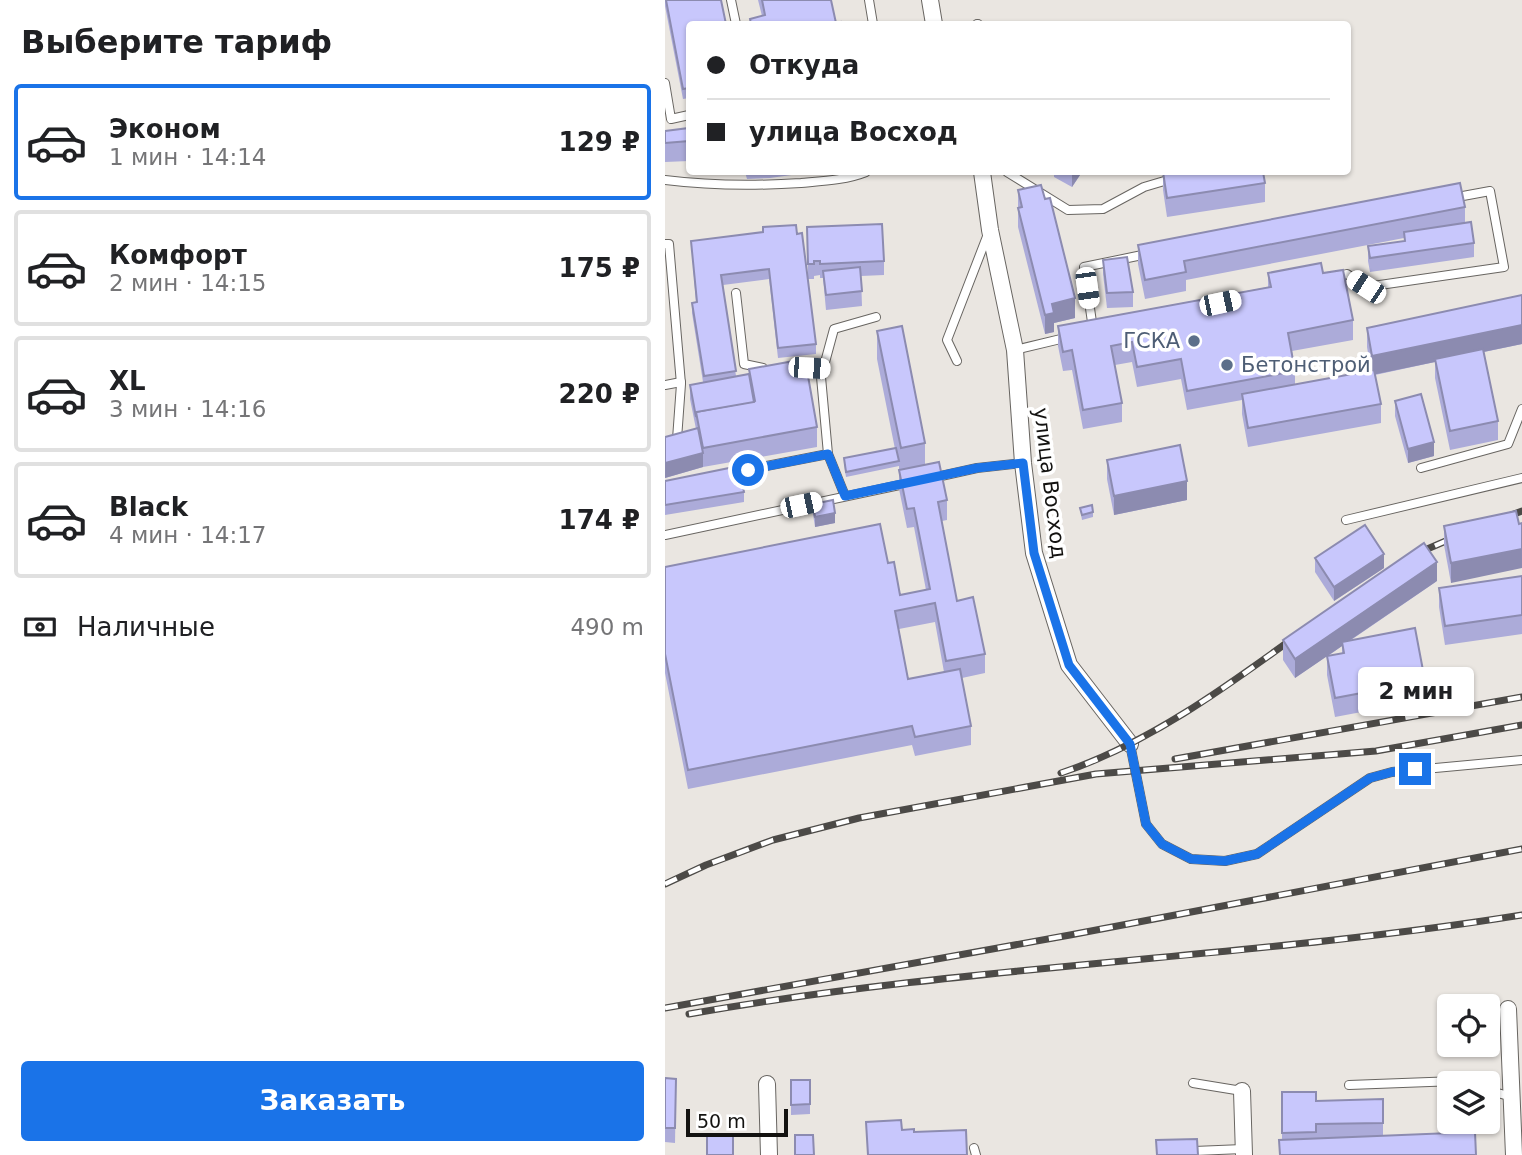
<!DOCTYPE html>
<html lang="ru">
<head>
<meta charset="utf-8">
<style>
	:root { --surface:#fff; --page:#f6f6f6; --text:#202124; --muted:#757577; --line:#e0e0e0; --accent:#1a73e8 }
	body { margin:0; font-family:"DejaVu Sans",sans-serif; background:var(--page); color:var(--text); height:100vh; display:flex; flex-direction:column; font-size:26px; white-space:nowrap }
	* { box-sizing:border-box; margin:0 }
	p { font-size:23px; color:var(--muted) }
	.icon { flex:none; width:38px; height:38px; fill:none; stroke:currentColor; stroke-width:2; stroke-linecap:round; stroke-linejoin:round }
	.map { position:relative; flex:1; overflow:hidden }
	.sheet { display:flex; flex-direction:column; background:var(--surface); width:665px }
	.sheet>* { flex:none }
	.banner { position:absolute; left:21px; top:21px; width:665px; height:154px; border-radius:7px; box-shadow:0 2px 5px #0004; display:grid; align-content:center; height:154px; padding:0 21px; background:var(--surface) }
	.controls { position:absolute; left:772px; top:994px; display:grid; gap:14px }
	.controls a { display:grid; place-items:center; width:63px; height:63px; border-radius:7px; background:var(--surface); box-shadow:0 2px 5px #0004; font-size:35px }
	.scale { position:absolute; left:21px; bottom:18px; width:102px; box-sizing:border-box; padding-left:7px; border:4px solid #131210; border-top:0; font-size:19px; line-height:24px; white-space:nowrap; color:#131210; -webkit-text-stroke:5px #fff; paint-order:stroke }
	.end { position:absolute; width:32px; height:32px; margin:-16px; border:9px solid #1a73e8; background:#fff; box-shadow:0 0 0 4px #fff }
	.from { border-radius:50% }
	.bubble { position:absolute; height:49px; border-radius:7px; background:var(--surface); box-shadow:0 2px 5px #0004; font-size:23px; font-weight:700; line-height:49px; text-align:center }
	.car { position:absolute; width:21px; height:42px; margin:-21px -10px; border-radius:9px; box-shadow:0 0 5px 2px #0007; background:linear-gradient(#fff 24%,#345 0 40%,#fff 0 76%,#345 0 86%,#fff 0) }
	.banner b { display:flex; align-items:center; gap:24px; height:66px; font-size:26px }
	.banner b+b { border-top:2px solid var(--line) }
	.banner i { width:18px; height:18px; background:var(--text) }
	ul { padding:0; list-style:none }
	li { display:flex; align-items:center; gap:21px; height:116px; margin:0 14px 10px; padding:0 7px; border:4px solid var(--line); border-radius:7px }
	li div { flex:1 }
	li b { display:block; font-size:26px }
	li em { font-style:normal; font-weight:700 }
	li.current { border-color:var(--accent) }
	li>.icon { width:63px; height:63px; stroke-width:1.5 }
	h2 { padding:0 21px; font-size:32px; line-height:84px }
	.pay { display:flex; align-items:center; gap:18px; height:77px; padding:0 21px; font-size:26px }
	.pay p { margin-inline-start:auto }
	.action { display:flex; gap:14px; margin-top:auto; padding:14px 21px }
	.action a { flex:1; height:80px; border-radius:7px; background:var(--accent); color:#fff; font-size:28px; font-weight:700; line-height:80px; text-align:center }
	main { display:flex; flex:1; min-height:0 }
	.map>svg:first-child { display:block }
</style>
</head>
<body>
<main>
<section class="sheet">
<h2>Выберите тариф</h2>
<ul>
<li class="current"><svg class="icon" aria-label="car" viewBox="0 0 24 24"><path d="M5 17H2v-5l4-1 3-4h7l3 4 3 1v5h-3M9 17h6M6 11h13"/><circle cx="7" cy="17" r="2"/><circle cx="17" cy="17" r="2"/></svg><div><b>Эконом</b><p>1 мин · 14:14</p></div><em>129 ₽</em></li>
<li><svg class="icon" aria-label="car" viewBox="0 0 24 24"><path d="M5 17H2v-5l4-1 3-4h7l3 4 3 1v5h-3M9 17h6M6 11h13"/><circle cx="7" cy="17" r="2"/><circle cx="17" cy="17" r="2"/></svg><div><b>Комфорт</b><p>2 мин · 14:15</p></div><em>175 ₽</em></li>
<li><svg class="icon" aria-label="car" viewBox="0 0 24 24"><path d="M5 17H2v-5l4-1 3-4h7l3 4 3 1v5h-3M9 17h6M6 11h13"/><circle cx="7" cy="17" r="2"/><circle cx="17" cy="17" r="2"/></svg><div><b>XL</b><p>3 мин · 14:16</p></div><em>220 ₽</em></li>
<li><svg class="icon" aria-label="car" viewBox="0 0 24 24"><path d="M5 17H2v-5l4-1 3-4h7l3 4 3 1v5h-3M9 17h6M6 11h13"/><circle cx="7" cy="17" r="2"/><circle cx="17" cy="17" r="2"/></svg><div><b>Black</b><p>4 мин · 14:17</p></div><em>174 ₽</em></li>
</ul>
<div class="pay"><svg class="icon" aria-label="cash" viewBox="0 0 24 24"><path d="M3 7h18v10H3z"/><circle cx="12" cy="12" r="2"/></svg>Наличные<p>490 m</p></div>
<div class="action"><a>Заказать</a></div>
</section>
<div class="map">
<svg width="857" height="1155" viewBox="0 0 857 1155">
	<rect width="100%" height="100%" fill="#eae6e1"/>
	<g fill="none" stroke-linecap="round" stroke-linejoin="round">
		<g stroke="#686561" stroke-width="10">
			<g id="lane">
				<path d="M66,0L71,24"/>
				<path d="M204,0L208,24"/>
				<path d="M312,24H313"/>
				<path d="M0,83L6,119L24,115"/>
				<path d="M342,172L403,210L438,209L479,187L506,179"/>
				<path d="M0,180C48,186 89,186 136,183C158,181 181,180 201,172"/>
				<path d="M0,244H4L16,384L12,439L0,442"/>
				<path d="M669,277L682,274L701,287L839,267L825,191L787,198"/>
				<path d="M71,293L79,364L98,368"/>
				<path d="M428,329L419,267L482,254"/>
				<path d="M350,350L404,337"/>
				<path d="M292,361L282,340L323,234"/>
				<path d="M132,367L158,369"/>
				<path d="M0,385L16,382"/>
				<path d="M756,468L843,444L857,409"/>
				<path d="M66,473L163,454"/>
				<path d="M267,478L312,468L358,463"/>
				<path d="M180,496L163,454L156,377L169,329L211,317"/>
				<path d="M681,520L857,478"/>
				<path d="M0,535L244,483"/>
				<path d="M465,744L481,824L497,844L526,859L560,861L592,854L705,778L727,772L857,760"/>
				<path d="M528,1083L577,1091"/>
				<path d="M684,1085L791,1081L798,1083"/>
				<path d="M822,1090L847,1097"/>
				<path d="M309,1148L311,1155"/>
				<path d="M529,1151L578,1149"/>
			</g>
		</g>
		<g stroke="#686561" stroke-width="18">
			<g id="street">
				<path d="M265,0L269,24"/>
				<path d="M317,172L325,230L350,350L358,463L369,553L404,665L465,744"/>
				<path d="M843,1009L849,1155"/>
				<path d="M102,1084L104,1155"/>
				<path d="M577,1091L579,1155"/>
			</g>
		</g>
		<use href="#lane" stroke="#fff" stroke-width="8"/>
		<use href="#street" stroke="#fff" stroke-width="16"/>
		<g stroke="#4c4a47" stroke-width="7">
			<g id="rail">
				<path d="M833,520L857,511"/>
				<path d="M746,556L797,534"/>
				<path d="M510,759L857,697"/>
				<path d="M396,773C483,744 561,687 634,634"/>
				<path d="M0,884L41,865L108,840L194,818L431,774L711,751L857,725"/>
				<path d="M0,1008L405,935L857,849"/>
				<path d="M24,1014C300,965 581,959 857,915"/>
			</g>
		</g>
		<use href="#rail" stroke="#fff" stroke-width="4.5" stroke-dasharray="13" stroke-linecap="butt"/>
	</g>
	<g fill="#acabd9" fill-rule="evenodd">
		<path d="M0,0H56L24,24V98L18,99L0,6Z"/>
		<path d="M93,0H166L171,23L177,24H85V19L97,16Z"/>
		<path d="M24,128V161L0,162V131Z"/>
		<path d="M80,172H148L105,178L82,179Z"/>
		<path d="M389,172H417L407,187L389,177Z"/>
		<path d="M498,172L600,183V202L502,217L498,190Z"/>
		<path d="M353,190L410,318L389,323V332L380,334L353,227Z"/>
		<path d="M800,207V223L809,243V257L705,272L703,261V246L739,241V238L521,280V291L480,299L473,264V245Z"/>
		<path d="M142,227L219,261V275L196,276L197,306L161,310L158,278H155V275L149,276V279H143Z"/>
		<path d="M98,232L151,344V354L113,358L104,279L58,285L71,376L84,374V369L152,427V447L38,467L0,478V437L31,429L25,399V385L38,382L27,313V303L31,302L26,241Z"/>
		<path d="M438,260L468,292V307L442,308L438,274Z"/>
		<path d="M603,273H658L688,320V340L627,351L630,371V385L706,371L702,347V328L857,295V344L819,352L833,421V440L785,450L770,378V362L710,375L716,404V423L583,447L577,414V400L522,410L516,379L472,387L467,362L450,365L457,403V422L418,429L407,370L398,371L393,346V326L603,287Z"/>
		<path d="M212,331L260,443V465L282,500V520L277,521L292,601L320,654V673L297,678L306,726V745L250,756L247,745L23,789L0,673V567L223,563L235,595L261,590L249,527L242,528L234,489V466L181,477L179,463V458L230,449L212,359ZM270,622L279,672L243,679L234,629Z"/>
		<path d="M730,401L769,456L743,463L730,416Z"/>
		<path d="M442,460L522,500L449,515L442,479Z"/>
		<path d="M0,481L79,492V502L0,515Z"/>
		<path d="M148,504L170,523L150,527L148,514Z"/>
		<path d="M415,508L428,512V517L417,520Z"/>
		<path d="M854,524L786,583L779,545V526Z"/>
		<path d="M650,558L719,568L669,601L650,572Z"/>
		<path d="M857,576V634L780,645L774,607V588Z"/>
		<path d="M772,581L686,640L760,681V700L670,717L662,675V656L630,678L618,660V640ZM677,646V653L663,656Z"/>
		<path d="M0,1078L11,1079L10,1143L0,1142Z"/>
		<path d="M126,1080H145V1114L126,1115Z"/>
		<path d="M617,1092L651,1101L718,1123V1136L811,1155H614V1140H617Z"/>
	</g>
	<g fill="#8c8bb0">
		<path d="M408,172H417L407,187V173Z"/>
		<path d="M410,298V318L389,323V332L380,334V315L387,304Z"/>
		<path d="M857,325V344L707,375V356Z"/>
		<path d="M769,442V456L743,463V449Z"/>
		<path d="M38,453V467L0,478V463Z"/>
		<path d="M522,481V500L449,515V496Z"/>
		<path d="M170,513V523L150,527V517Z"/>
		<path d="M857,549V568L786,583V563Z"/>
		<path d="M719,554V568L669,601V587Z"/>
		<path d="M772,562V581L678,645L677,642V646L630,678V659Z"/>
	</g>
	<g fill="#c8c7fc" stroke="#8c8bb0" stroke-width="2">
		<path d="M1,0H56L61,24H24V88L18,89Z"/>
		<path d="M97,0H166L171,23L176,22L177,24H86L85,19L100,15Z"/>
		<path d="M24,128V141L0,143V131Z"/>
		<path d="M498,172H598L600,183L502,198Z"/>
		<path d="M795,183L800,207L519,261L521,272L480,280L473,245Z"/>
		<path d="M376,185L380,199L385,198L410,298L387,304L389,313L380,315L353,208L357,207L353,190Z"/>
		<path d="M806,222L809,243L705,258L703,246L740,241L739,232Z"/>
		<path d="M217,224L219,261L155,264V261H149V264H143L142,227Z"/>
		<path d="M131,225L132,234L137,233L151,344L113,348L104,269L56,275L71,371L39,376L27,303L32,302L26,241L98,232V227Z"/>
		<path d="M462,257L468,292L442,293L438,260Z"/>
		<path d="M656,263L658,273L678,270L688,320L623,333L630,371L522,391L516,359L472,367L467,342L446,346L457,403L418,410L407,350L398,352L393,326L606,287L603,273Z"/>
		<path d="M195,267L197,291L161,295L158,271Z"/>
		<path d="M857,295V325L707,356L702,328Z"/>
		<path d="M237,326L260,443L236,448L212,331Z"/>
		<path d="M818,349L833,421L785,431L770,359Z"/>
		<path d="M140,359L152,427L38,448L31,412L90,401L84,369Z"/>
		<path d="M709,370L716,404L583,428L577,394Z"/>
		<path d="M84,374L89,402L31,412V417L25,385Z"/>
		<path d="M756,394L769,442L743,449L730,401Z"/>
		<path d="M33,428L38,453L0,463V437Z"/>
		<path d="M515,445L522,481L449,496L442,460Z"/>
		<path d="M231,448L234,461L181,472L179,458Z"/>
		<path d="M274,462L282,500L273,502L292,601L308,597L320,654L281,661L270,603L230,611L243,679L295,669L306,726L250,737L247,726L23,770L0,654V567L215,524L223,563L229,562L235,595L265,589L249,508L242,509L234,470Z"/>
		<path d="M74,466L79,492L0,505V481Z"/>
		<path d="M168,500L170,513L150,517L148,504Z"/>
		<path d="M427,505L428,512L417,515L415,508Z"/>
		<path d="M851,511L854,524L857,523V549L786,563L779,526Z"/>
		<path d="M700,525L719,554L669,587L650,558Z"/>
		<path d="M759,543L772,562L630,659L618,640Z"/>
		<path d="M857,576V615L780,626L774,588Z"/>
		<path d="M750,628L760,681L670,698L662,656L679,653L677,642Z"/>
		<path d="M0,1078L11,1079L10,1128H0Z"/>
		<path d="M126,1080H145V1104L126,1105Z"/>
		<path d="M617,1092H651V1101L718,1099V1123L651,1124V1132L617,1133Z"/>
		<path d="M236,1120L237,1130L249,1129V1132L301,1130L302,1155H203L201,1122Z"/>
		<path d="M810,1132L811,1155H615L614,1140Z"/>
		<rect x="42" y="1134" width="26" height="21"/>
		<path d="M130,1135H148L149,1155H130Z"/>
		<path d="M532,1139L533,1155H492L491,1140Z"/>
	</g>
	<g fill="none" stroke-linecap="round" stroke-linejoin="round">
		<path stroke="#1a73e8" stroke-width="9" d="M83,470L163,454L180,496L312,468L358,463L369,553L404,665L465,744L481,824L497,844L526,859L560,861L592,854L705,778L727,772L750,769"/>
	</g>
	<g fill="#5c6f8a" stroke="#fff" stroke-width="2.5">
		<circle cx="529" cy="341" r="7"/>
		<circle cx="562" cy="365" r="7"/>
	</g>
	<g text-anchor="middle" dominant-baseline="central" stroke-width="7" stroke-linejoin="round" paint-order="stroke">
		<g font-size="21" fill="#4e5e75" stroke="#fff" text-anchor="end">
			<text x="515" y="341">ГСКА</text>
			<text x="576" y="365" text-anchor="start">Бетонстрой</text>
		</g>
		<g font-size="21" fill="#131210" stroke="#fff">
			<text transform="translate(385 483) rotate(83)">улица Восход</text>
		</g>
	</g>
</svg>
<div class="controls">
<a><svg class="icon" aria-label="locate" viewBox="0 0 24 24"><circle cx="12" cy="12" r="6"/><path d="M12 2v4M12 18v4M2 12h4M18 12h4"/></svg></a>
<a><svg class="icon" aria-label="layers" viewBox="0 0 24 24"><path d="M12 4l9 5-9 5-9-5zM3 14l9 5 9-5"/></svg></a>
</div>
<div class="scale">50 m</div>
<i class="end from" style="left:83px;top:470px"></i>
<i class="end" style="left:750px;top:769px"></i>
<div class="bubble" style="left:693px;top:667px;width:116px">2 мин</div>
<i class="car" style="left:701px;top:287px;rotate:303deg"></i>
<i class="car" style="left:422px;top:288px;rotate:172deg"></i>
<i class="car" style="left:555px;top:303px;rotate:78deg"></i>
<i class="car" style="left:144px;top:368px;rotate:93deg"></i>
<i class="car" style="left:136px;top:505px;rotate:78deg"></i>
<div class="banner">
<b><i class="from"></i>Откуда</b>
<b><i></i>улица Восход</b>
</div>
</div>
</main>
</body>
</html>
